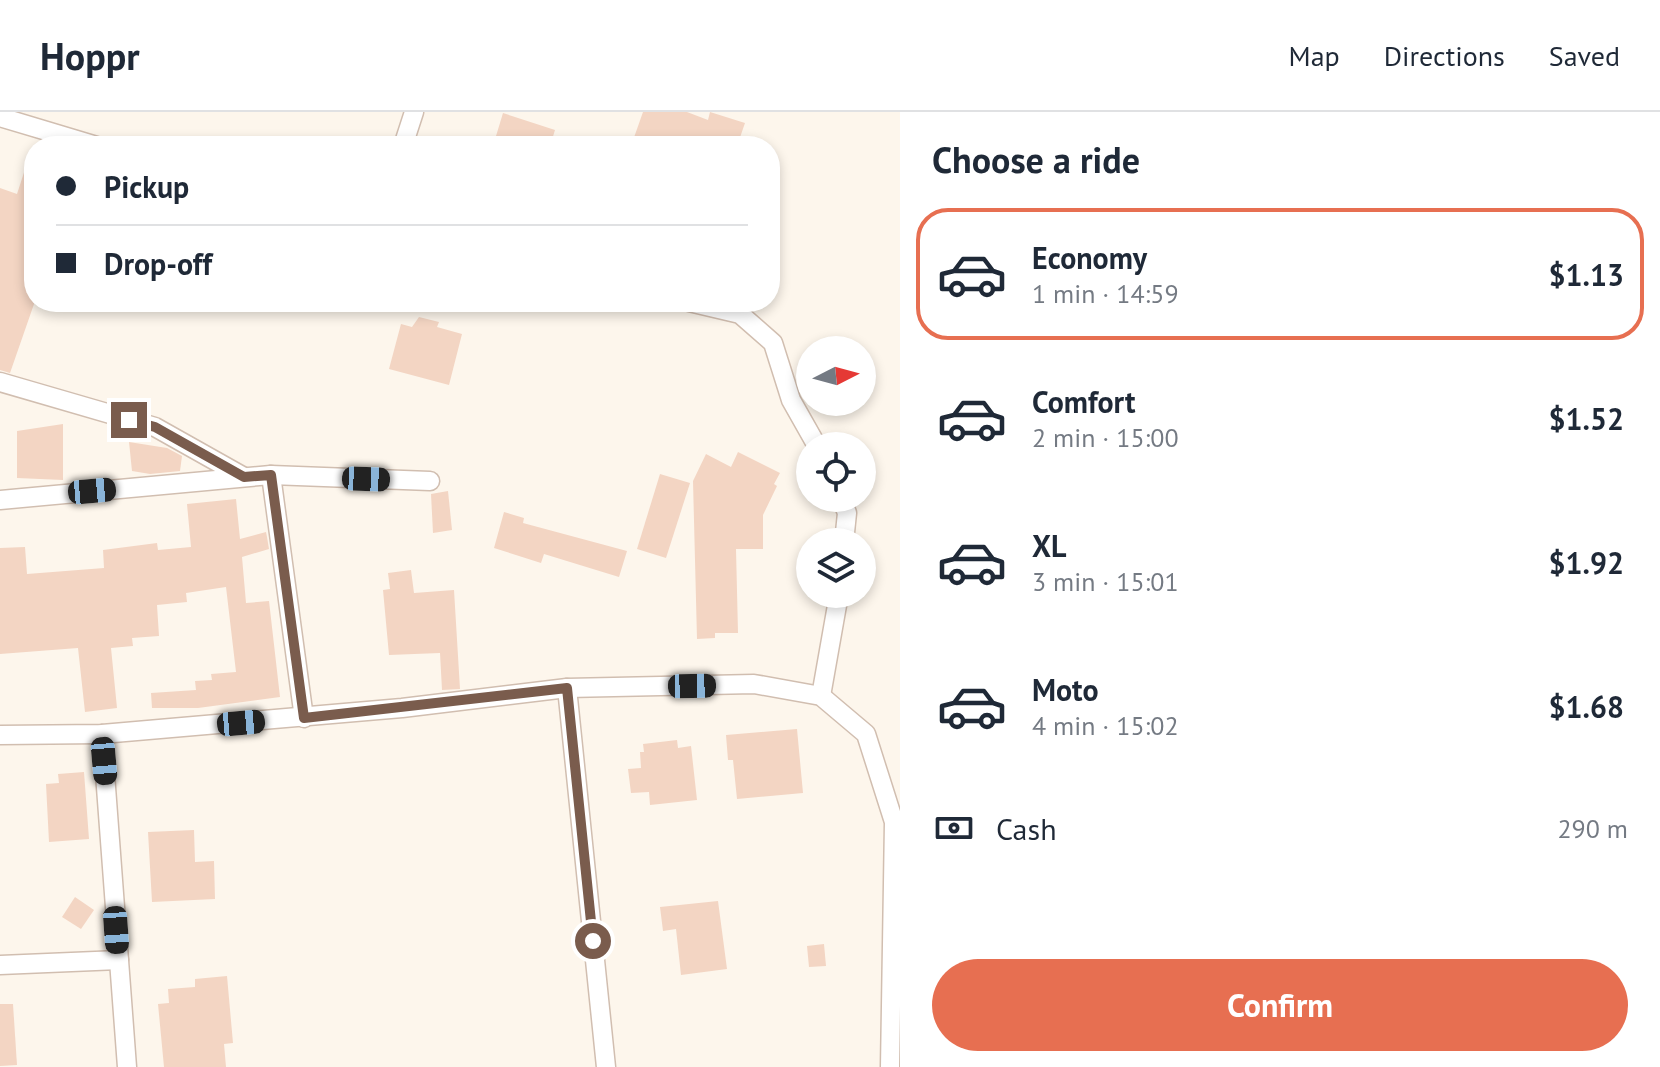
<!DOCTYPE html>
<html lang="en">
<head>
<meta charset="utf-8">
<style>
	:root { --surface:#fff; --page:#f2f2f3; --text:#1f2937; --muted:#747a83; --line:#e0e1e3; --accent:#e76f51 }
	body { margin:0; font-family:"PT Sans",sans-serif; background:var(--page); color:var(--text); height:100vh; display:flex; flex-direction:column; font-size:30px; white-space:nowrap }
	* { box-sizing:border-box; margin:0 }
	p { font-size:26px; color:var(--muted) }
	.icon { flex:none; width:44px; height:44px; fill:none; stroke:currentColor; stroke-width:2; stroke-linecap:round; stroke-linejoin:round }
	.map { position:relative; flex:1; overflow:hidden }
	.sheet { display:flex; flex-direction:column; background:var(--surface); width:760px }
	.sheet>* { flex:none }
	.hud { position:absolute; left:24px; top:24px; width:756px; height:176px; border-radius:32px; box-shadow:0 4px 12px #0003; display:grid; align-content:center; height:176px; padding:0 32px; background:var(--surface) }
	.needle { width:52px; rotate:84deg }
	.fabs { position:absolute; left:796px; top:224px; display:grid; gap:16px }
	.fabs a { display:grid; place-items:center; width:80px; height:80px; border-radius:50%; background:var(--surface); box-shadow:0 4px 12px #0003; font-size:40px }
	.end { position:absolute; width:36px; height:36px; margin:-18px; border:10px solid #7a5c4d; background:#fff; box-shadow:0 0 0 4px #fff }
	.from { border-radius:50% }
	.car { position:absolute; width:24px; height:48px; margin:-24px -12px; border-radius:10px; box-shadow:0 0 6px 2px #0007; background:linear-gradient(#222 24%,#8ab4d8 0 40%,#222 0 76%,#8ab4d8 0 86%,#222 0) }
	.hud b { display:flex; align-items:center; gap:28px; height:76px; font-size:30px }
	.hud b+b { border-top:2px solid var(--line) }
	.hud i { width:20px; height:20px; background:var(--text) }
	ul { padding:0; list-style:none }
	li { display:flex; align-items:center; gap:24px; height:132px; margin:0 16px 12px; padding:0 16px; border:4px solid transparent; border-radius:32px }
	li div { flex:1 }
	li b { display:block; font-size:30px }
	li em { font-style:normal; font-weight:700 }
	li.active { border-color:var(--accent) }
	li>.icon { width:72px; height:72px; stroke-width:1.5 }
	h2 { padding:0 32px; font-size:36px; line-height:96px }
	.pay { display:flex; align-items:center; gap:20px; height:88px; padding:0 32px; font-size:30px }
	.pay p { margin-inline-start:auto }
	.action { display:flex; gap:16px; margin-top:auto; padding:16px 32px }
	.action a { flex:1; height:92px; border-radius:48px; background:var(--accent); color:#fff; font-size:32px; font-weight:700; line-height:92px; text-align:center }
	header { display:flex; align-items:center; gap:48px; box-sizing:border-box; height:112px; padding:0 40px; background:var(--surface); border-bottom:2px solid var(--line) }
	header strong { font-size:38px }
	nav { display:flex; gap:44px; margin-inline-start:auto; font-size:28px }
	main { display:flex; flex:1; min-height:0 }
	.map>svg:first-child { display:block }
</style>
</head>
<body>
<header>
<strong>Hoppr</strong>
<nav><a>Map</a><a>Directions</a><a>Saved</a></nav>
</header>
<main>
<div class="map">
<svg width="900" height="955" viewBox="0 0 900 955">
	<rect width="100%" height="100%" fill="#fdf6ec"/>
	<g fill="#f3d5c3">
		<path d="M643,0H687L708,8L710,0L745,11L737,34L717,31L720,34H631Z"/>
		<path d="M503,1L555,18L550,34H493Z"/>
		<path d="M31,39L34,40V192L10,261L0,258V76L17,82Z"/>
		<path d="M419,205L439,210L437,215L462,222L449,273L389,257L401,212L412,215Z"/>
		<path d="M63,312V368L17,366V319Z"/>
		<path d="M129,330L167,336L182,344L180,359L150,362L132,359Z"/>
		<path d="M738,340L780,361L774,372L777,374L763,403V437H736L738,521H715V526L697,527L693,369L706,342L731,355Z"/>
		<path d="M660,362L690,371L666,446L637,437Z"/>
		<path d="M448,379L452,418L433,421L431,382Z"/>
		<path d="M236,387L240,427L266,420L267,425L269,437L242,445L246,491L269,489L280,585L198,596H152L151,581L196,578L195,569L212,568L211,562L236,560L226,475L186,481L187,490L157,493L159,524L132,526L133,534L111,536L117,596L85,600L78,536L0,542V436L25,435L27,462L104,456L103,438L157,431L158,438L191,435L187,392Z"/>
		<path d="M504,400L524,406L523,411L627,439L619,465L544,442L541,451L494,436Z"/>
		<path d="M411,458L414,481L454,478L460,577L442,578L440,541L389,543L383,478L390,477L388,461Z"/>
		<path d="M797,617L803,681L737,687L733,648H728L726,623Z"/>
		<path d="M677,628L678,636L691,634L697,688L650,693L649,680L631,681L628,657L641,656L640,640H644L643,632Z"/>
		<path d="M84,660L89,727L49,730L46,672L59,671L58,662Z"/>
		<path d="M194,718L195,750L214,749L215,787L152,790L148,720Z"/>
		<path d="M75,785L94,798L81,817L62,805Z"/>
		<path d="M718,789L727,857L681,863L676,817L663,819L660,795Z"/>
		<path d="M824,832L826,854L809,855L807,834Z"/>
		<path d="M227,864L233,931L224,932L226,955H164L158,892L169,891L168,877L195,875V867Z"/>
		<path d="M0,892H13L17,953L0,954Z"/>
	</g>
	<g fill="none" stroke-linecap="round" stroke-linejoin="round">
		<g stroke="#d1beb0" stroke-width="21">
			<g id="street">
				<path d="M0,5L97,34"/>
				<path d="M403,34L414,0"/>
				<path d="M689,190L740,202L773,231L791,288L817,334"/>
				<path d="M0,270L155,315L244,365"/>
				<path d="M271,363L304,606"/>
				<path d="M841,386L847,401L844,430"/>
				<path d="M0,388L271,363L430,369"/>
				<path d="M567,576L606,955"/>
				<path d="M821,584L839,482"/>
				<path d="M102,622L127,955"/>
				<path d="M0,623L102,622L402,596L567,576L754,572L821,584L866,622L894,710L890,955"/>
				<path d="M0,853L119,848"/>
			</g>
		</g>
		<use href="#street" stroke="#fff" stroke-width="18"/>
	</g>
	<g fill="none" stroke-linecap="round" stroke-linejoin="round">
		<path stroke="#7a5c4d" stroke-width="10" d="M129,308L155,315L244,365L271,363L304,606L567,576L593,829"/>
	</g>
</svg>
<div class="fabs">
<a><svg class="needle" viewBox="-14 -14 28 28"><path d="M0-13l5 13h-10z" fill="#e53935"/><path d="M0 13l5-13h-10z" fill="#747a83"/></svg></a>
<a><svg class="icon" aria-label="locate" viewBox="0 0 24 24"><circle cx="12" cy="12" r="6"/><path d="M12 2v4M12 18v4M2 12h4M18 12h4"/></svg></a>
<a><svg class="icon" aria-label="layers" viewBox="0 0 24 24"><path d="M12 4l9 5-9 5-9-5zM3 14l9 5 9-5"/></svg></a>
</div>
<i class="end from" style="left:593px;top:829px"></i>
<i class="end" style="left:129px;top:308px"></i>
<i class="car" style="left:366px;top:367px;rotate:92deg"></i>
<i class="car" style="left:92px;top:379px;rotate:85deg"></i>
<i class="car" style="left:692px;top:574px;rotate:89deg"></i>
<i class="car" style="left:241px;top:611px;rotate:85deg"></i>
<i class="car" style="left:104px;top:649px;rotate:175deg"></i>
<i class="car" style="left:116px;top:818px;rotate:176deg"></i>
<div class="hud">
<b><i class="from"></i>Pickup</b>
<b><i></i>Drop-off</b>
</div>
</div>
<section class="sheet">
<h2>Choose a ride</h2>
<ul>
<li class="active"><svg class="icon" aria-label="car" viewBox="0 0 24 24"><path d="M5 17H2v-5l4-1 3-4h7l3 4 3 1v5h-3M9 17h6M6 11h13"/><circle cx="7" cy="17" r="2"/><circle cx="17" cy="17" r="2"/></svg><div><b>Economy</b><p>1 min · 14:59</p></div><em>$1.13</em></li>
<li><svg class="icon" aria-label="car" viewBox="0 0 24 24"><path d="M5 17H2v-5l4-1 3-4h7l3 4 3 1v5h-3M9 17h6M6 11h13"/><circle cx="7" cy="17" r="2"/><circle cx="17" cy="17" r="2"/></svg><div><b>Comfort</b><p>2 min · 15:00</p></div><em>$1.52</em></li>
<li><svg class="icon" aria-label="car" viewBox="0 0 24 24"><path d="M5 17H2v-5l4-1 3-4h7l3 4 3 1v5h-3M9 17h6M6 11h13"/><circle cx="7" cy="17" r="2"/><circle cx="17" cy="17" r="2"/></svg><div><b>XL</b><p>3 min · 15:01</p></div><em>$1.92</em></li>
<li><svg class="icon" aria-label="car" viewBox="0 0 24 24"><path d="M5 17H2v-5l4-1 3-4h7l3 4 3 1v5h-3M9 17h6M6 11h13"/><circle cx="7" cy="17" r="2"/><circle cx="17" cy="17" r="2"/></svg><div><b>Moto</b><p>4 min · 15:02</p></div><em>$1.68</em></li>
</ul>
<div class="pay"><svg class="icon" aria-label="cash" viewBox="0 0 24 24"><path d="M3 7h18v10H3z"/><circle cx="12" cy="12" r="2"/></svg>Cash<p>290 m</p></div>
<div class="action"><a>Confirm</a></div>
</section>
</main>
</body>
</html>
